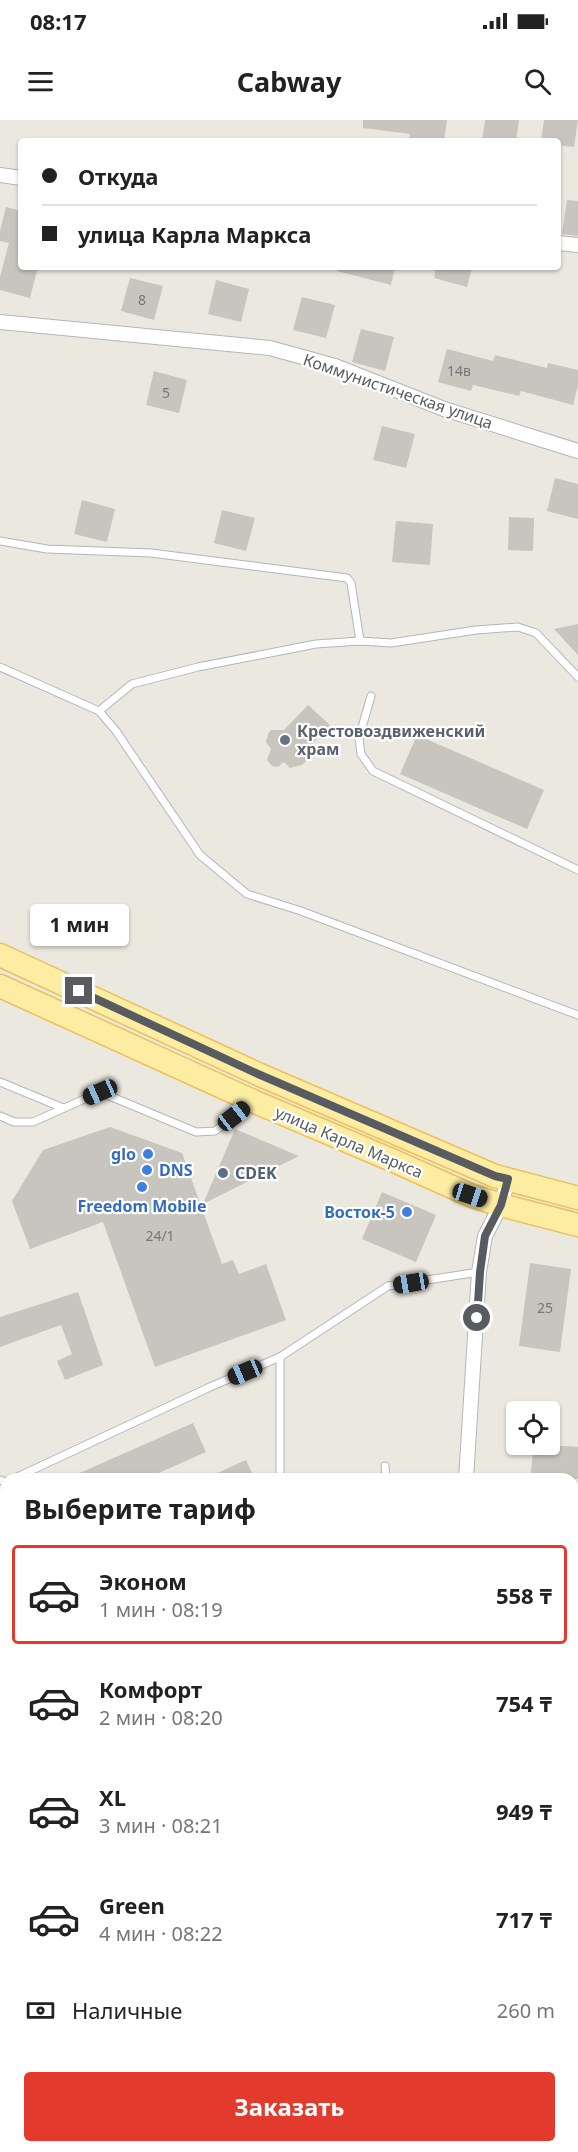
<!DOCTYPE html>
<html lang="ru">
<head>
<meta charset="utf-8">
<style>
	:root { --surface:#fff; --page:#f6f6f6; --text:#222; --muted:#767676; --line:#e0e0e0; --accent:#e33a2e }
	body { margin:0; font-family:"Noto Sans",sans-serif; background:var(--page); color:var(--text); height:100vh; display:flex; flex-direction:column; font-size:22px; white-space:nowrap }
	* { box-sizing:border-box; margin:0 }
	p { font-size:20px; color:var(--muted) }
	.icon { flex:none; width:33px; height:33px; fill:none; stroke:currentColor; stroke-width:2; stroke-linecap:round; stroke-linejoin:round }
	.map { position:relative; flex:1; overflow:hidden }
	.sheet { position:absolute; left:0px; top:1353px; width:579px; height:680px; display:flex; flex-direction:column; background:var(--surface); border-radius:18px 18px 0 0; box-shadow:0 2px 4px #0004 }
	.sheet>* { flex:none }
	.guide { position:absolute; left:18px; top:18px; width:543px; height:132px; border-radius:6px; box-shadow:0 2px 4px #0004; display:grid; align-content:center; height:132px; padding:0 24px; background:var(--surface) }
	.tools { position:absolute; left:506px; top:1281px; display:grid; gap:12px }
	.tools a { display:grid; place-items:center; width:54px; height:54px; border-radius:6px; background:var(--surface); box-shadow:0 2px 4px #0004; font-size:30px }
	.end { position:absolute; width:27px; height:27px; margin:-14px; border:8px solid #585c60; background:#fff; box-shadow:0 0 0 3px #fff }
	.from { border-radius:50% }
	.bubble { position:absolute; height:42px; border-radius:6px; background:var(--surface); box-shadow:0 2px 4px #0004; font-size:20px; font-weight:700; line-height:42px; text-align:center }
	.car { position:absolute; width:18px; height:36px; margin:-18px -9px; border-radius:8px; box-shadow:0 0 4px 2px #0007; background:linear-gradient(#222 24%,#8ab4d8 0 40%,#222 0 76%,#8ab4d8 0 86%,#222 0) }
	.guide b { display:flex; align-items:center; gap:21px; height:57px; font-size:22px }
	.guide b+b { border-top:2px solid var(--line) }
	.guide i { width:15px; height:15px; background:var(--text) }
	ul { padding:0; list-style:none }
	li { display:flex; align-items:center; gap:18px; height:99px; margin:0 12px 9px; padding:0 12px; border:3px solid transparent; border-radius:6px }
	li div { flex:1 }
	li b { display:block; font-size:22px }
	li em { font-style:normal; font-weight:700 }
	li.selected { border-color:var(--accent) }
	li>.icon { width:54px; height:54px; stroke-width:1.5 }
	h2 { padding:0 24px; font-size:27px; line-height:72px }
	.pay { display:flex; align-items:center; gap:15px; height:66px; padding:0 24px; font-size:22px }
	.pay p { margin-inline-start:auto }
	.cta { display:flex; gap:12px; margin-top:auto; padding:12px 24px }
	.cta a { flex:1; height:69px; border-radius:6px; background:var(--accent); color:#fff; font-size:24px; font-weight:700; line-height:69px; text-align:center }
	.status { display:flex; justify-content:space-between; align-items:center; height:42px; padding:0 30px; background:var(--surface); direction:ltr }
	.status svg { height:16px; fill:currentColor }
	header { display:flex; justify-content:space-between; align-items:center; height:78px; padding:0 24px; background:var(--surface); font-size:27px; font-weight:700 }
	.map>svg:first-child { display:block }
</style>
</head>
<body>
<div class="status"><b>08:17</b><svg viewBox="0 0 49 12"><path d="M0 12V9h3v3zM5 12V6h3v6zM10 12V3h3v9zM15 12V0h3v12zM26 1h20v11H26zM47 4h2v5h-2z"/></svg></div>
<header><svg class="icon" aria-label="menu" viewBox="0 0 24 24"><path d="M4 6h16M4 12h16M4 18h16"/></svg>Cabway<svg class="icon" aria-label="search" viewBox="0 0 24 24"><circle cx="10" cy="10" r="6"/><path d="M15 15l6 6"/></svg></header>
<div class="map">
<svg width="578" height="2032" viewBox="0 0 578 2032">
	<rect width="100%" height="100%" fill="#ebe8df"/>
	<g fill="#c8c5bf">
		<path d="M363,0H447L444,21L409,20L410,14L363,8Z"/>
		<path d="M485,0H519L516,21H482Z"/>
		<path d="M544,0H578L574,27L558,25V21H541Z"/>
		<path d="M567,80L578,81V116L562,114Z"/>
		<path d="M6,87L21,91V147H38L30,178L0,170V157L9,123L0,121V111Z"/>
		<path d="M338,147H395L391,165L337,151Z"/>
		<path d="M436,147H472L467,167L434,158Z"/>
		<path d="M130,158L163,166L154,200L121,191Z"/>
		<path d="M216,160L249,169L241,202L208,194Z"/>
		<path d="M302,177L335,185L326,218L293,210Z"/>
		<path d="M361,209L394,217L385,251L352,242Z"/>
		<path d="M447,229L493,241L495,235L547,248L548,243L578,250V265L573,285L521,271L519,276L473,265L471,271L438,262Z"/>
		<path d="M154,251L187,260L179,293L146,285Z"/>
		<path d="M382,306L415,314L406,348L373,340Z"/>
		<path d="M555,358L578,364V399L547,391Z"/>
		<path d="M82,380L115,389L107,422L74,414Z"/>
		<path d="M222,390L255,398L246,431L214,423Z"/>
		<path d="M509,397L534,398L533,431L508,430Z"/>
		<path d="M396,401L433,404L430,445L392,442Z"/>
		<path d="M578,504V535L554,509Z"/>
		<path d="M308,585L330,605L305,632L306,641L302,645L290,648L284,642L278,647L272,646L267,640L271,629L266,622L268,614L271,610H284Z"/>
		<path d="M417,615L544,670L527,709L400,654Z"/>
		<path d="M110,1007L182,1033L222,1144L233,1140L239,1154L266,1144L286,1200L155,1247L103,1102L30,1129L12,1081L43,1030Z"/>
		<path d="M235,1009L299,1036L203,1084Z"/>
		<path d="M382,1072L436,1095L416,1142L362,1119Z"/>
		<path d="M530,1143L571,1149L560,1232L519,1226Z"/>
		<path d="M78,1172L103,1245L65,1260L57,1241L72,1234L61,1205L0,1227V1197Z"/>
		<path d="M193,1303L206,1332L145,1359H66Z"/>
		<path d="M534,1324L578,1327V1359H530Z"/>
		<path d="M246,1340L255,1359H204Z"/>
	</g>
	<g fill="none" stroke-linecap="round" stroke-linejoin="round">
		<g stroke="#b2b6ba" stroke-width="9">
			<g id="lane">
				<path d="M0,421L47,429L151,433L347,458L351,463L360,521"/>
				<path d="M0,547L99,591L116,611L200,735L247,774L301,791L578,895"/>
				<path d="M371,576L359,618L361,634L373,651L578,750"/>
				<path d="M99,591L132,564L198,547L316,524L360,521L391,523L476,510L518,507L536,513L578,557"/>
				<path d="M0,962L63,988"/>
				<path d="M0,996L14,1002H33L100,972L196,1012L215,1011L249,985"/>
				<path d="M280,1237V1353L283,1359"/>
				<path d="M385,1346L386,1359"/>
				<path d="M13,1359L210,1267L280,1237L388,1166L479,1152"/>
				<path d="M0,1360L6,1362"/>
				<path d="M0,1441L6,1438"/>
				<path d="M0,1751L6,1752"/>
				<path d="M0,1835L6,1838"/>
				<path d="M0,1915L6,1917"/>
				<path d="M573,1978L578,1975"/>
				<path d="M277,2026L279,2032"/>
				<path d="M400,2026L404,2032"/>
				<path d="M200,2032L216,2026"/>
				<path d="M447,2032L459,2026"/>
			</g>
		</g>
		<g stroke="#b2b6ba" stroke-width="16">
			<g id="street">
				<path d="M0,55L21,58"/>
				<path d="M558,123L578,125"/>
				<path d="M0,202L270,228L335,246L444,289L578,331"/>
				<path d="M466,1359L479,1152L485,1116L501,1085L508,1060"/>
				<path d="M573,1938L578,1944"/>
			</g>
		</g>
		<g stroke="#ecc157" stroke-width="25">
			<g id="primary">
				<path d="M0,835L258,954L495,1056L578,1078"/>
				<path d="M0,866L253,981L394,1041L470,1075L501,1085L578,1105"/>
			</g>
		</g>
		<use href="#lane" stroke="#fff" stroke-width="7"/>
		<use href="#street" stroke="#fff" stroke-width="14"/>
		<use href="#primary" stroke="#fceda3" stroke-width="22"/>
	</g>
	<g fill="none" stroke-linecap="round" stroke-linejoin="round">
		<path stroke="#585c60" stroke-width="8" d="M79,871L258,954L495,1056L508,1059L501,1085L485,1116L480,1152L477,1198"/>
	</g>
	<circle fill="#6b7280" stroke="#fff" stroke-width="2" cx="285" cy="620" r="6"/>
	<g fill="#3f7fe0" stroke="#fff" stroke-width="2">
		<circle cx="148" cy="1034" r="6"/>
		<circle cx="147" cy="1050" r="6"/>
		<circle cx="142" cy="1067" r="6"/>
		<circle cx="407" cy="1092" r="6"/>
	</g>
	<circle fill="#5c6f8a" stroke="#fff" stroke-width="2" cx="223" cy="1053" r="6"/>
	<g text-anchor="middle" dominant-baseline="central" stroke-width="4.5" stroke-linejoin="round" paint-order="stroke">
		<g font-size="14" fill="#747678">
			<text x="142" y="179">8</text>
			<text x="459" y="250">14в</text>
			<text x="166" y="272">5</text>
			<text x="160" y="1115">24/1</text>
			<text x="545" y="1187">25</text>
		</g>
		<g font-size="16" fill="#585c60" stroke="#fff">
			<text transform="translate(398 271) rotate(19)">Коммунистическая улица</text>
			<text transform="translate(349 1022) rotate(23)">улица Карла Маркса</text>
		</g>
		<g font-size="16" font-weight="bold" fill="#5b616d" stroke="#fff" text-anchor="start">
			<text x="297" y="611">Крестовоздвиженский<tspan x="297" dy="18">храм</tspan></text>
		</g>
		<g font-size="16" font-weight="bold" fill="#366cbe" stroke="#fff" text-anchor="end">
			<text x="136" y="1034">glo</text>
			<text x="159" y="1050" text-anchor="start">DNS</text>
			<text x="142" y="1086" text-anchor="middle">Freedom Mobile</text>
			<text x="395" y="1092">Восток-5</text>
		</g>
		<g font-size="16" font-weight="bold" fill="#4e5e75" stroke="#fff" text-anchor="start">
			<text x="235" y="1053">CDEK</text>
		</g>
	</g>
</svg>
<div class="tools">
<a><svg class="icon" aria-label="locate" viewBox="0 0 24 24"><circle cx="12" cy="12" r="6"/><path d="M12 2v4M12 18v4M2 12h4M18 12h4"/></svg></a>
</div>
<i class="end from" style="left:477px;top:1198px"></i>
<i class="end" style="left:79px;top:871px"></i>
<div class="bubble" style="left:30px;top:784px;width:99px">1 мин</div>
<i class="car" style="left:100px;top:972px;rotate:246deg"></i>
<i class="car" style="left:234px;top:996px;rotate:52deg"></i>
<i class="car" style="left:470px;top:1075px;rotate:108deg"></i>
<i class="car" style="left:411px;top:1163px;rotate:261deg"></i>
<i class="car" style="left:245px;top:1252px;rotate:247deg"></i>
<div class="guide">
<b><i class="from"></i>Откуда</b>
<b><i></i>улица Карла Маркса</b>
</div>
<section class="sheet">
<h2>Выберите тариф</h2>
<ul>
<li class="selected"><svg class="icon" aria-label="car" viewBox="0 0 24 24"><path d="M5 17H2v-5l4-1 3-4h7l3 4 3 1v5h-3M9 17h6M6 11h13"/><circle cx="7" cy="17" r="2"/><circle cx="17" cy="17" r="2"/></svg><div><b>Эконом</b><p>1 мин · 08:19</p></div><em>558 ₸</em></li>
<li><svg class="icon" aria-label="car" viewBox="0 0 24 24"><path d="M5 17H2v-5l4-1 3-4h7l3 4 3 1v5h-3M9 17h6M6 11h13"/><circle cx="7" cy="17" r="2"/><circle cx="17" cy="17" r="2"/></svg><div><b>Комфорт</b><p>2 мин · 08:20</p></div><em>754 ₸</em></li>
<li><svg class="icon" aria-label="car" viewBox="0 0 24 24"><path d="M5 17H2v-5l4-1 3-4h7l3 4 3 1v5h-3M9 17h6M6 11h13"/><circle cx="7" cy="17" r="2"/><circle cx="17" cy="17" r="2"/></svg><div><b>XL</b><p>3 мин · 08:21</p></div><em>949 ₸</em></li>
<li><svg class="icon" aria-label="car" viewBox="0 0 24 24"><path d="M5 17H2v-5l4-1 3-4h7l3 4 3 1v5h-3M9 17h6M6 11h13"/><circle cx="7" cy="17" r="2"/><circle cx="17" cy="17" r="2"/></svg><div><b>Green</b><p>4 мин · 08:22</p></div><em>717 ₸</em></li>
</ul>
<div class="pay"><svg class="icon" aria-label="cash" viewBox="0 0 24 24"><path d="M3 7h18v10H3z"/><circle cx="12" cy="12" r="2"/></svg>Наличные<p>260 m</p></div>
<div class="cta"><a>Заказать</a></div>
</section>
</div>
</body>
</html>
